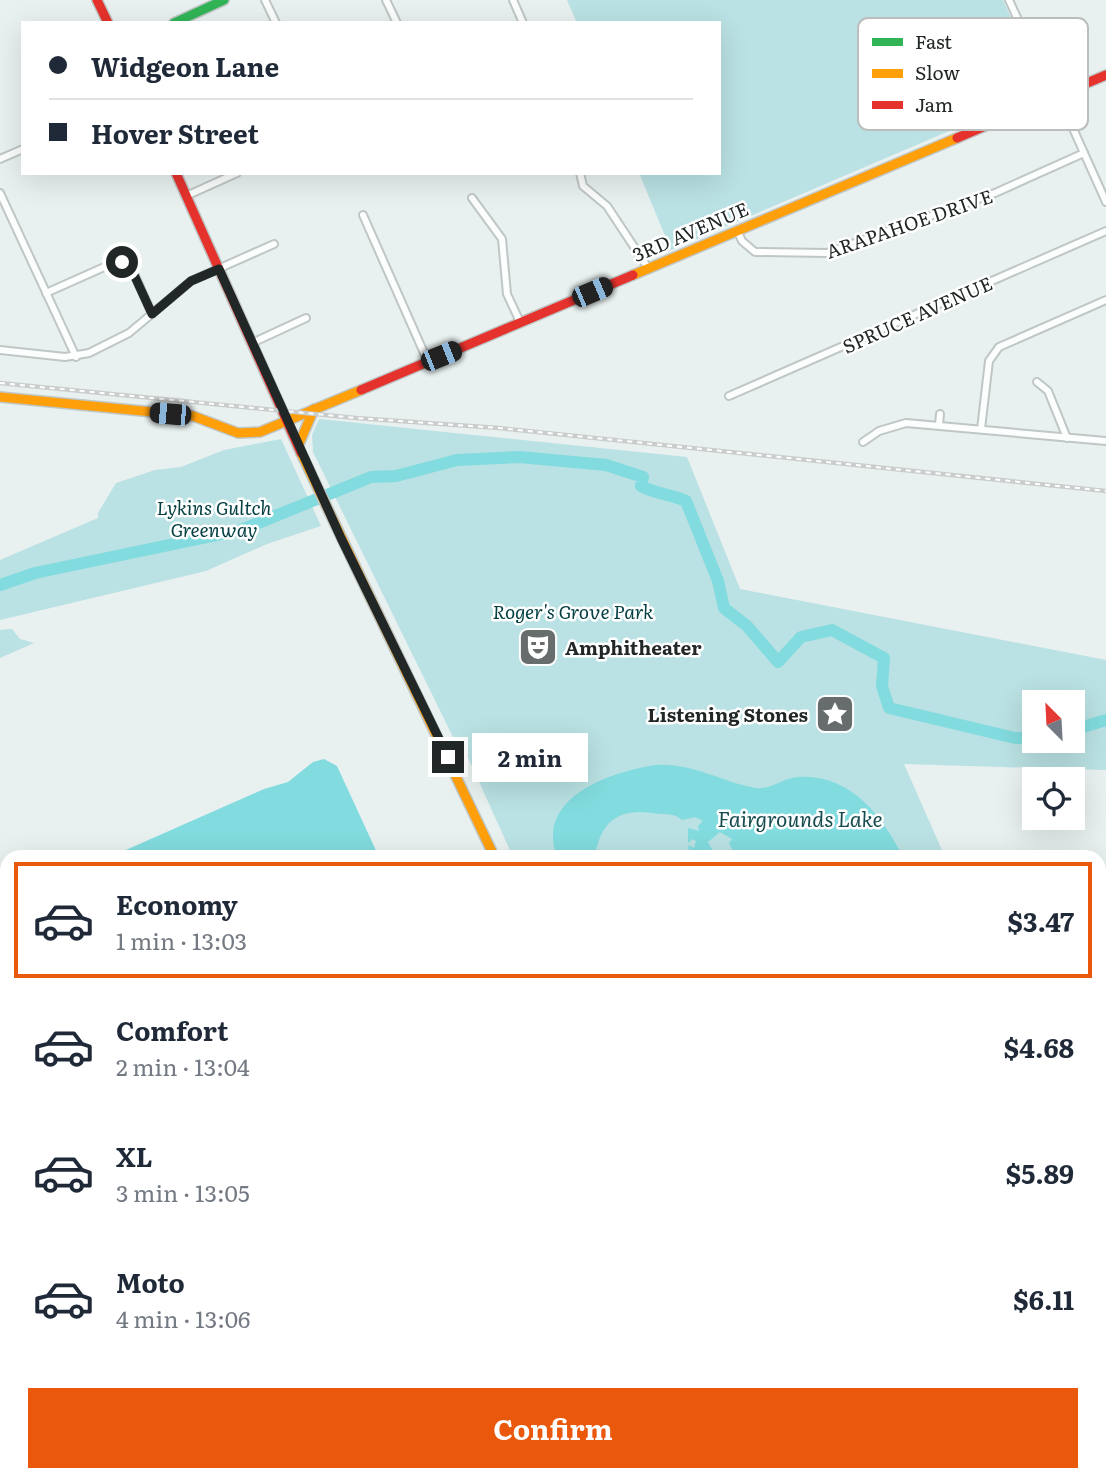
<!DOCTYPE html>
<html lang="en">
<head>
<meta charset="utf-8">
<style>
	:root { --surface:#fff; --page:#f6f6f7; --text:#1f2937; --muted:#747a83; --line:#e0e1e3; --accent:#ea580c }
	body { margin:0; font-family:Literata,serif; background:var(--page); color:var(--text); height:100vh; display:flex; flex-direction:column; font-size:26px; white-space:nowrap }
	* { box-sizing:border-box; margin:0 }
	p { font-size:23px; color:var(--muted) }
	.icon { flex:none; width:38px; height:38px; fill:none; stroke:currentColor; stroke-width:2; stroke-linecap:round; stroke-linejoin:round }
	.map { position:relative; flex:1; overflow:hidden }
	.panel { position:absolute; left:0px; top:850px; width:1106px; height:632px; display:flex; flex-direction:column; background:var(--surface); border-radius:21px 21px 0 0; box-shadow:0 7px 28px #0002 }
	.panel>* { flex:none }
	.top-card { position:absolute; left:21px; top:21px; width:700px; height:154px; border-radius:0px; box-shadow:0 7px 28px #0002; display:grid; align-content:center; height:154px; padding:0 28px; background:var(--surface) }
	.needle { width:46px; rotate:336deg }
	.buttons { position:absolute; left:1022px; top:690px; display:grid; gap:14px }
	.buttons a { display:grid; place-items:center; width:63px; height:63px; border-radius:0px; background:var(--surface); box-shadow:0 7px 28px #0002; font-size:35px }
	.end { position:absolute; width:32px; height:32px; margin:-16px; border:9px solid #212727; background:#fff; box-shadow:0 0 0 4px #fff }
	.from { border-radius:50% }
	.bubble { position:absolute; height:49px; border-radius:0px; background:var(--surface); box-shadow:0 7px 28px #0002; font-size:23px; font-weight:700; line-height:49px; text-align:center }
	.car { position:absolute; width:21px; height:42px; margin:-21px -10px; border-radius:9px; box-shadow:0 0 5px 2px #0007; background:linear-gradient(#222 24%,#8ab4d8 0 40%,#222 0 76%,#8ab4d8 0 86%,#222 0) }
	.top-card b { display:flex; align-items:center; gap:24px; height:66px; font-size:26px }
	.top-card b+b { border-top:2px solid var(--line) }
	.top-card i { width:18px; height:18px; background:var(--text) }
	ul { padding:12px 0 0; list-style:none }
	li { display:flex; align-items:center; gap:21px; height:116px; margin:0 14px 10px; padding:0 14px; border:4px solid transparent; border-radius:0px }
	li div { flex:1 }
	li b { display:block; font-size:26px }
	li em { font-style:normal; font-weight:700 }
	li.current { border-color:var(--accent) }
	li>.icon { width:63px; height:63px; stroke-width:1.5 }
	.cta { display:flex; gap:14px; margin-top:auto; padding:14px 28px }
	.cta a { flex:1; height:80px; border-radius:0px; background:var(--accent); color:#fff; font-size:28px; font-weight:700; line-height:80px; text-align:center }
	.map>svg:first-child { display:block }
</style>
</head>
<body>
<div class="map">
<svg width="1106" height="1481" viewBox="0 0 1106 1481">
	<rect width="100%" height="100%" fill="#e8f0f0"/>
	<g fill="#bae1e3" fill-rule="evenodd">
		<path d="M567,0H1003L1041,85L1040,92L671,250L639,173H719V23H577Z"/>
		<path d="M319,419L687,457L740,589L1106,660V770L904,764L945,857H513L461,742L453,737L313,452L312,435ZM1034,702H1073V740H1034Z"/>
		<path d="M281,439L321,526L267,544L206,571L0,620V560L98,518V513L116,483L155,470L181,467L224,450Z"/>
		<path d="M12,629L20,639L34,643L0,658V630Z"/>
		<path d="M1106,1079V1481H796L794,1475H1099V1082Z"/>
	</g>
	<g fill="#82dbde">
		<path d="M324,759L337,766L379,857H110L264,789L288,782L313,762Z"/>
		<path d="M656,765C693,763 721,782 756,788C771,790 783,778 798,777C851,774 882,816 903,857H736L729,843L732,839L720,832L708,842L716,857H694L693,850L688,849L689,845L694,848L696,841L693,839L688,843V828L699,831L698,826L703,821L695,817L682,820C674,812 663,815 652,813C617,808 600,823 595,857H557C535,798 609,772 656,765Z"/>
		<path d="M7,897V1098L0,1101V900Z"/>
		<path d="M1106,1098V1191L1099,1176V1099Z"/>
		<path d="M1099,1220L1106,1235V1306L1099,1300Z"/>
	</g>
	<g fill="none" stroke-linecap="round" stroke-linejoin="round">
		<g stroke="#82dbde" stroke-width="12">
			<path d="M0,585L35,573L241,530L371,477L396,476L457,460L519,457L606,465L643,477L641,486C655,494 671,494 686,501L718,581L724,608L747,626L778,662L801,637L832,630L884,658L882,686L889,708L1015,738H1034"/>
			<path d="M1073,730L1106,720"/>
		</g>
		<g stroke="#bfc6c6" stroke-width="10">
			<g id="street">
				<path d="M265,0L276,23"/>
				<path d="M386,0L397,23"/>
				<path d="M513,0L523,23"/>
				<path d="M1009,0L1042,72L1058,95L1106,202"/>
				<path d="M0,159L23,149"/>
				<path d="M580,173L583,186L607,206L648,268"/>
				<path d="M0,193L76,357"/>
				<path d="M186,196L237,173"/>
				<path d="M472,198L502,239L507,294L520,322"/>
				<path d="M363,215L428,362"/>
				<path d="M737,230L742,241L755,252L827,253L995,193L1084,153"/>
				<path d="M46,293L111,264L124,262L132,269L152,314"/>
				<path d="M252,343L306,318"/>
				<path d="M0,350L65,357L89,353L129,333L191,281L274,244"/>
				<path d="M1037,382L1048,391L1067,438"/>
				<path d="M729,396L1106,231"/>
				<path d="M939,425L940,414"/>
				<path d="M981,429L989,361L999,347L1106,300"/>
				<path d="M863,442L879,431L906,423L1106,441"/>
				<path d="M190,1475L193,1481"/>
				<path d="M82,1481L95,1475"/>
				<path d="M651,1481L656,1475"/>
			</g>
		</g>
		<g stroke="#bfc6c6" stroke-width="12">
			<g id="fast">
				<path d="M174,23L224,0"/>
				<path d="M0,1447L7,1444"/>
				<path d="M772,1475L775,1481"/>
			</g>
		</g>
		<g stroke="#bfc6c6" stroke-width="12">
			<g id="slow">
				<path d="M633,275L957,138"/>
				<path d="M0,397L193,416L238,433L260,432L361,390"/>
				<path d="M298,446L314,409"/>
				<path d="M301,453L495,858"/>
				<path d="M1099,1074L1106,1071"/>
			</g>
		</g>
		<g stroke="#bfc6c6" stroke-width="12">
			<g id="jam">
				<path d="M97,0L108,23"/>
				<path d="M957,138L1106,75"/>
				<path d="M176,173L301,453"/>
				<path d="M361,390L633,275"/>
			</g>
		</g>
		<use href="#street" stroke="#fcfdfd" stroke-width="6"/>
		<use href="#fast" stroke="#30b455" stroke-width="9"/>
		<use href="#slow" stroke="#ff9f0a" stroke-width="9"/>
		<use href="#jam" stroke="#e5322d" stroke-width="9"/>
		<g stroke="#cbcdcd" stroke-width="4.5">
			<path id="rail" d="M0,383L356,418L499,428L1106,491"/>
		</g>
		<use href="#rail" stroke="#fff" stroke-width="2" stroke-dasharray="5" stroke-linecap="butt"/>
	</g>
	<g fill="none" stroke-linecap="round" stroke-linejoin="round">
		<path stroke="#212727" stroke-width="9" d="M122,262L130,266L152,314L191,281L219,269L341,538L448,757"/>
	</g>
	<defs>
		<g id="theatre-square" transform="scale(2.0125)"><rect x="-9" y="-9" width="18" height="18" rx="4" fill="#676d6d" stroke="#fff"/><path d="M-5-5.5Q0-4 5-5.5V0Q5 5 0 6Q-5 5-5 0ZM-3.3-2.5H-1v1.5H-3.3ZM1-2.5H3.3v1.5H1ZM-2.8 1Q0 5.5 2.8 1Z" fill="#fff"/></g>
		<g id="sight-square" transform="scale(2.0125)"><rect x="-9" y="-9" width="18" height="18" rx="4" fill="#676d6d" stroke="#fff"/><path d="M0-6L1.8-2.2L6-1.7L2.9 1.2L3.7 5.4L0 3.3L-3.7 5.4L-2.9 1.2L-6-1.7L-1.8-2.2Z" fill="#fff"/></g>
	</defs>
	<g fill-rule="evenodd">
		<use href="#theatre-square" x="538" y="647"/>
		<use href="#sight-square" x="835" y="714"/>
	</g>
	<g text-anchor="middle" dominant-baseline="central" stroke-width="5" stroke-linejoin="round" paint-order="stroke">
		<g font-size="19" fill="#212727" stroke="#fff">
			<text transform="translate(909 223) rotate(-19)">ARAPAHOE DRIVE</text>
			<text transform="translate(690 231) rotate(-23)">3RD AVENUE</text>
			<text transform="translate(917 314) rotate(-24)">SPRUCE AVENUE</text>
		</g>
		<g font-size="19" font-style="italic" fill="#054043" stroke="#fff">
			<text x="214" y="507">Lykins Gultch<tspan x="214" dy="22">Greenway</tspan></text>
			<text x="573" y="611">Roger's Grove Park</text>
		</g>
		<g font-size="19" font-weight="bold" fill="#212727" stroke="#fff" text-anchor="start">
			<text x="565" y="647">Amphitheater</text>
			<text x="808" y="714" text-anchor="end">Listening Stones</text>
		</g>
		<g font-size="21" font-style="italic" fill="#164c4f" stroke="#fff">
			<text x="800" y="817">Fairgrounds Lake</text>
		</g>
	</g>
	<rect x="858" y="18" width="230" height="112" rx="10" fill="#fff" stroke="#bcbebe" stroke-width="2"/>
	<rect x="872" y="38" width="31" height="8" fill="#30b455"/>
	<rect x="872" y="69" width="31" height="9" fill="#ff9f0a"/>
	<rect x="872" y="101" width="31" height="8" fill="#e5322d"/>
	<g font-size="19" fill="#212727">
		<text x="915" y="49">Fast</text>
		<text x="915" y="80">Slow</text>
		<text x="915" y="112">Jam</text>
	</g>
</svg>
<div class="buttons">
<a><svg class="needle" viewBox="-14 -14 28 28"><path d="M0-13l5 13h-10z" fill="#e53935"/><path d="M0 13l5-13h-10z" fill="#747a83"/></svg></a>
<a><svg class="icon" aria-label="locate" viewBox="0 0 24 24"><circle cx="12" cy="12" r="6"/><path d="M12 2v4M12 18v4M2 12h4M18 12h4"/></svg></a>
</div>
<i class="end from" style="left:122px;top:262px"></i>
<i class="end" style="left:448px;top:757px"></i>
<div class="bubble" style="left:472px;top:733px;width:116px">2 min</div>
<i class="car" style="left:592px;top:292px;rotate:67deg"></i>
<i class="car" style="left:441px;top:356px;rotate:68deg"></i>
<i class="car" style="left:170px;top:414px;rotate:275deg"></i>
<div class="top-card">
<b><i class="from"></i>Widgeon Lane</b>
<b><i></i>Hover Street</b>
</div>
<section class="panel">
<ul>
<li class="current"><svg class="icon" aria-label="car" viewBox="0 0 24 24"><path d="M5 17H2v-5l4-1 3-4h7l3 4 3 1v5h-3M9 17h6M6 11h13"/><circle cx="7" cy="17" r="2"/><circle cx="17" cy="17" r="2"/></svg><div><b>Economy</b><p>1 min · 13:03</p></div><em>$3.47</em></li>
<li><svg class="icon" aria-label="car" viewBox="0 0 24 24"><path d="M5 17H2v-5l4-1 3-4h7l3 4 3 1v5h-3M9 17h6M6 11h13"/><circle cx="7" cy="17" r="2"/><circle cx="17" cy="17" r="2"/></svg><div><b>Comfort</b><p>2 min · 13:04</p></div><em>$4.68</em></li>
<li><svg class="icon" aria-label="car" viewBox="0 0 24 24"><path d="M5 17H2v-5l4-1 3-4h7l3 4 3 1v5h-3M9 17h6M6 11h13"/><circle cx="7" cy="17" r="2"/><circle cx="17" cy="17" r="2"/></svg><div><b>XL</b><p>3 min · 13:05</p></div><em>$5.89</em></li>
<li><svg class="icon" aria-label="car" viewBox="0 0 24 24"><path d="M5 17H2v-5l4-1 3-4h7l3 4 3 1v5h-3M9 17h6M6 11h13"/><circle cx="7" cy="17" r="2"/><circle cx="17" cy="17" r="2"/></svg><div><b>Moto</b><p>4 min · 13:06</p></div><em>$6.11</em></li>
</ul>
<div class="cta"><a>Confirm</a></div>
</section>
</div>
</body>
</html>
